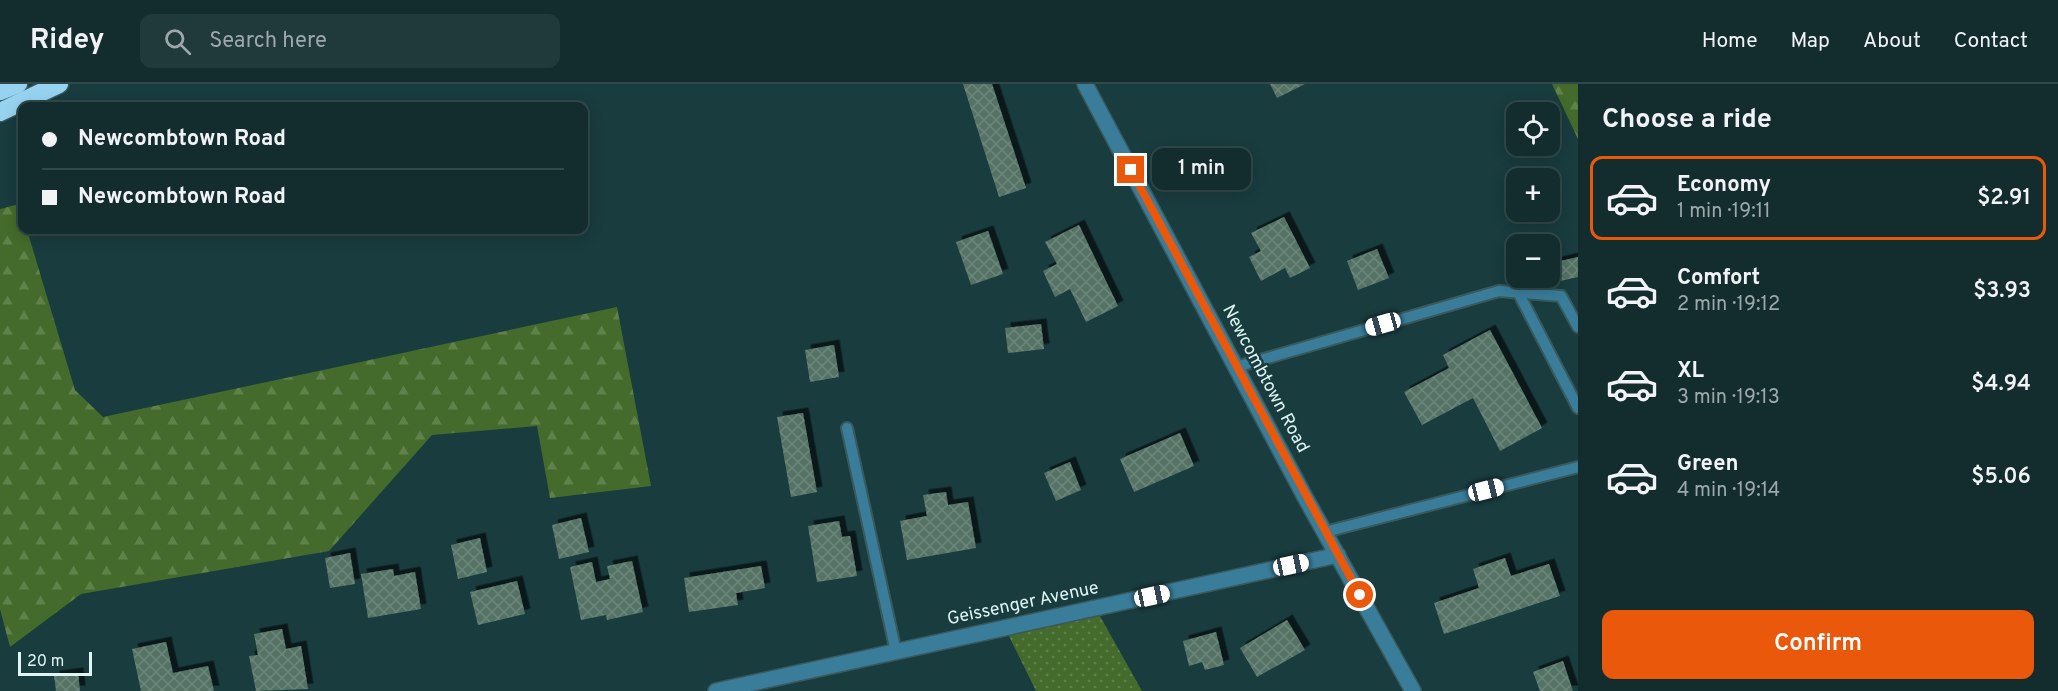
<!DOCTYPE html>
<html lang="en">
<head>
<meta charset="utf-8">
<style>
	:root { --surface:#132d2e; --page:#20393a; --text:#f1f3f6; --muted:#9da8aa; --line:#32494a; --accent:#ea580c }
	body { margin:0; font-family:Overpass,sans-serif; background:var(--page); color:var(--text); height:100vh; display:flex; flex-direction:column; font-size:22px; white-space:nowrap }
	* { box-sizing:border-box; margin:0 }
	p { font-size:20px; color:var(--muted) }
	.icon { flex:none; width:33px; height:33px; fill:none; stroke:currentColor; stroke-width:2; stroke-linecap:round; stroke-linejoin:round }
	.map { position:relative; flex:1; overflow:hidden }
	.panel { display:flex; flex-direction:column; background:var(--surface); width:480px }
	.panel>* { flex:none }
	.top-card { position:absolute; left:18px; top:18px; width:570px; height:132px; border-radius:12px; box-shadow:0 3px 15px #0003,0 0 0 2px var(--line); display:grid; align-content:center; height:132px; padding:0 24px; background:var(--surface) }
	.tools { position:absolute; left:1506px; top:18px; display:grid; gap:12px }
	.tools a { display:grid; place-items:center; width:54px; height:54px; border-radius:12px; background:var(--surface); box-shadow:0 3px 15px #0003,0 0 0 2px var(--line); font-size:30px }
	.scale { position:absolute; left:18px; bottom:15px; width:74px; box-sizing:border-box; padding-left:6px; border:3px solid #e0f4f4; border-top:0; font-size:16px; line-height:21px; white-space:nowrap; color:#e0f4f4; -webkit-text-stroke:4px #193c3e; paint-order:stroke }
	.end { position:absolute; width:27px; height:27px; margin:-14px; border:8px solid #ea580c; background:#fff; box-shadow:0 0 0 3px #fff }
	.from { border-radius:50% }
	.bubble { position:absolute; height:42px; border-radius:12px; background:var(--surface); box-shadow:0 3px 15px #0003,0 0 0 2px var(--line); font-size:20px; font-weight:600; line-height:42px; text-align:center }
	.car { position:absolute; width:18px; height:36px; margin:-18px -9px; border-radius:8px; box-shadow:0 0 4px 2px #0007; background:linear-gradient(#fff 24%,#345 0 40%,#fff 0 76%,#345 0 86%,#fff 0) }
	.top-card b { display:flex; align-items:center; gap:21px; height:57px; font-size:22px }
	.top-card b+b { border-top:2px solid var(--line) }
	.top-card i { width:15px; height:15px; background:var(--text) }
	ul { padding:0; list-style:none }
	li { display:flex; align-items:center; gap:18px; height:84px; margin:0 12px 9px; padding:0 12px; border:3px solid transparent; border-radius:12px }
	li div { flex:1 }
	li b { display:block; font-size:22px }
	li em { font-style:normal; font-weight:600 }
	li.on { border-color:var(--accent) }
	li>.icon { width:54px; height:54px; stroke-width:1.5 }
	h2 { padding:0 24px; font-size:27px; line-height:72px }
	.button { display:flex; gap:12px; margin-top:auto; padding:12px 24px }
	.button a { flex:1; height:69px; border-radius:12px; background:var(--accent); color:#fff; font-size:24px; font-weight:600; line-height:69px; text-align:center }
	header { display:flex; align-items:center; gap:36px; box-sizing:border-box; height:84px; padding:0 30px; background:var(--surface); border-bottom:2px solid var(--line) }
	header strong { font-size:28px }
	nav { display:flex; gap:33px; margin-inline-start:auto; font-size:21px }
	.search { width:420px; height:54px; background:var(--page); display:flex; align-items:center; gap:15px; box-sizing:border-box; padding:0 21px; border-radius:12px; color:var(--muted); font-size:22px }
	main { display:flex; flex:1; min-height:0 }
	.map>svg:first-child { display:block }
</style>
</head>
<body>
<header>
<strong>Ridey</strong>
<div class="search"><svg class="icon" aria-label="search" viewBox="0 0 24 24"><circle cx="10" cy="10" r="6"/><path d="M15 15l6 6"/></svg>Search here</div>
<nav><a>Home</a><a>Map</a><a>About</a><a>Contact</a></nav>
</header>
<main>
<div class="map">
<svg width="1578" height="607" viewBox="0 0 1578 607">
	<defs>
		<pattern id="grass-dots" width="8" height="8" patternUnits="userSpaceOnUse" patternTransform="scale(1.5)"><rect width="8" height="8" fill="#446b2b"/><path d="M2 2h.1M6 6h.1" fill="none" stroke="#5f814a" stroke-width="1.8" stroke-linecap="round"/></pattern>
		<pattern id="forest-firs" width="22" height="20" patternUnits="userSpaceOnUse" patternTransform="scale(1.5)"><rect width="22" height="20" fill="#446b2b"/><path d="M5 1l3.5 6h-7zM16 11l3.5 6h-7z" fill="#5f814a"/></pattern>
		<pattern id="building-cross-hatch" width="8" height="8" patternUnits="userSpaceOnUse" patternTransform="scale(1.5)"><rect width="8" height="8" fill="#547265"/><path d="M0 0l8 8M0 8l8-8" fill="none" stroke="#6c877c"/></pattern>
		<filter id="shadow"><feDropShadow dx="5.5" dy="-5.5" stdDeviation="0" flood-color="#0009"/></filter>
	</defs>
	<rect width="100%" height="100%" fill="#193c3e"/>
	<path fill="url(#grass-dots)" d="M1096,525L1142,607H1036L1005,544Z"/>
	<g fill="url(#forest-firs)">
		<path d="M1552,0H1578V55Z"/>
		<path d="M19,120L22,146H27L75,306L103,333L617,223L651,402L550,414L537,342L432,351L329,467L81,510L10,563L0,525V125Z"/>
	</g>
	<g fill="url(#building-cross-hatch)" filter="url(#shadow)">
		<path d="M963,0H992L1026,104L999,113Z"/>
		<path d="M1270,0H1305L1277,14Z"/>
		<path d="M1284,133L1310,184L1290,194L1285,184L1261,197L1249,173L1261,167L1251,149Z"/>
		<path d="M1079,141L1118,222L1086,238L1070,205L1055,213L1043,187L1057,180L1045,158Z"/>
		<path d="M988,147L1003,190L971,201L956,158Z"/>
		<path d="M1377,165L1389,194L1358,206L1347,177Z"/>
		<path d="M1578,173V193L1556,198L1552,179Z"/>
		<path d="M1041,240L1044,265L1008,269L1005,244Z"/>
		<path d="M1490,246L1542,344L1500,367L1473,314L1422,341L1404,308L1449,284L1443,271Z"/>
		<path d="M834,261L839,293L810,298L805,266Z"/>
		<path d="M803,329L817,408L791,413L777,333Z"/>
		<path d="M1180,349L1194,382L1134,408L1120,375Z"/>
		<path d="M1070,378L1081,406L1056,417L1044,389Z"/>
		<path d="M946,408L948,421L968,418L976,464L907,476L900,437L927,432L923,411Z"/>
		<path d="M581,434L589,468L559,475L552,441Z"/>
		<path d="M839,437L842,453L850,452L857,492L817,498L808,442Z"/>
		<path d="M480,454L487,488L458,495L451,461Z"/>
		<path d="M350,469L355,500L330,504L325,474Z"/>
		<path d="M1505,474L1511,492L1549,480L1560,512L1444,550L1434,519L1479,504L1473,485Z"/>
		<path d="M632,477L643,528L607,536L606,531L581,536L570,483L592,478L596,498L610,495L607,482Z"/>
		<path d="M761,482L765,504L736,509L738,521L689,528L684,494Z"/>
		<path d="M393,485L394,492L415,488L421,525L368,534L361,490Z"/>
		<path d="M517,497L525,530L478,541L470,508Z"/>
		<path d="M1287,536L1305,566L1257,593L1240,564Z"/>
		<path d="M282,545L286,565L301,562L308,605L256,607L249,572L258,571L254,550Z"/>
		<path d="M1216,548L1224,581L1205,586L1202,578L1189,582L1183,557Z"/>
		<path d="M166,558L173,589L208,582L214,607H141L132,565Z"/>
		<path d="M1563,577L1573,607H1540L1533,588Z"/>
		<path d="M78,589L80,607H56L54,592Z"/>
	</g>
	<g fill="none" stroke-linecap="round" stroke-linejoin="round">
		<g stroke="#39595b" stroke-width="14">
			<g id="service">
				<path d="M1518,208L1578,324"/>
				<path d="M1236,283L1499,207L1561,212L1578,243"/>
				<path d="M847,344L896,568"/>
				<path d="M1325,448L1578,383"/>
			</g>
		</g>
		<g stroke="#39595b" stroke-width="18">
			<path id="minor" d="M716,607L1338,471"/>
		</g>
		<g stroke="#39595b" stroke-width="18">
			<path id="tertiary" d="M1085,0L1306,415L1413,607"/>
		</g>
		<g stroke="#39595b" stroke-width="21">
			<g id="motorway">
				<path d="M0,7L18,0"/>
				<path d="M0,28L59,0"/>
			</g>
		</g>
		<use href="#service" stroke="#397d9b" stroke-width="10"/>
		<use href="#minor" stroke="#397d9b" stroke-width="15"/>
		<use href="#tertiary" stroke="#397d9b" stroke-width="15"/>
		<use href="#motorway" stroke="#97d3f0" stroke-width="18"/>
	</g>
	<g fill="none" stroke-linecap="round" stroke-linejoin="round">
		<path stroke="#ea580c" stroke-width="8" d="M1131,86L1360,511"/>
	</g>
	<g text-anchor="middle" dominant-baseline="central" stroke-width="5" stroke-linejoin="round" paint-order="stroke">
		<g font-size="18" fill="#e0f4f4" stroke="#193c3e">
			<text transform="translate(1265 295) rotate(62)">Newcombtown Road</text>
			<text transform="translate(1023 520) rotate(-12)">Geissenger Avenue</text>
		</g>
	</g>
</svg>
<div class="tools">
<a><svg class="icon" aria-label="locate" viewBox="0 0 24 24"><circle cx="12" cy="12" r="6"/><path d="M12 2v4M12 18v4M2 12h4M18 12h4"/></svg></a>
<a>+</a>
<a>−</a>
</div>
<div class="scale">20 m</div>
<i class="end from" style="left:1360px;top:511px"></i>
<i class="end" style="left:1131px;top:86px"></i>
<div class="bubble" style="left:1152px;top:64px;width:99px">1 min</div>
<i class="car" style="left:1383px;top:240px;rotate:254deg"></i>
<i class="car" style="left:1486px;top:406px;rotate:76deg"></i>
<i class="car" style="left:1291px;top:481px;rotate:78deg"></i>
<i class="car" style="left:1152px;top:512px;rotate:78deg"></i>
<div class="top-card">
<b><i class="from"></i>Newcombtown Road</b>
<b><i></i>Newcombtown Road</b>
</div>
</div>
<section class="panel">
<h2>Choose a ride</h2>
<ul>
<li class="on"><svg class="icon" aria-label="car" viewBox="0 0 24 24"><path d="M5 17H2v-5l4-1 3-4h7l3 4 3 1v5h-3M9 17h6M6 11h13"/><circle cx="7" cy="17" r="2"/><circle cx="17" cy="17" r="2"/></svg><div><b>Economy</b><p>1 min · 19:11</p></div><em>$2.91</em></li>
<li><svg class="icon" aria-label="car" viewBox="0 0 24 24"><path d="M5 17H2v-5l4-1 3-4h7l3 4 3 1v5h-3M9 17h6M6 11h13"/><circle cx="7" cy="17" r="2"/><circle cx="17" cy="17" r="2"/></svg><div><b>Comfort</b><p>2 min · 19:12</p></div><em>$3.93</em></li>
<li><svg class="icon" aria-label="car" viewBox="0 0 24 24"><path d="M5 17H2v-5l4-1 3-4h7l3 4 3 1v5h-3M9 17h6M6 11h13"/><circle cx="7" cy="17" r="2"/><circle cx="17" cy="17" r="2"/></svg><div><b>XL</b><p>3 min · 19:13</p></div><em>$4.94</em></li>
<li><svg class="icon" aria-label="car" viewBox="0 0 24 24"><path d="M5 17H2v-5l4-1 3-4h7l3 4 3 1v5h-3M9 17h6M6 11h13"/><circle cx="7" cy="17" r="2"/><circle cx="17" cy="17" r="2"/></svg><div><b>Green</b><p>4 min · 19:14</p></div><em>$5.06</em></li>
</ul>
<div class="button"><a>Confirm</a></div>
</section>
</main>
</body>
</html>
